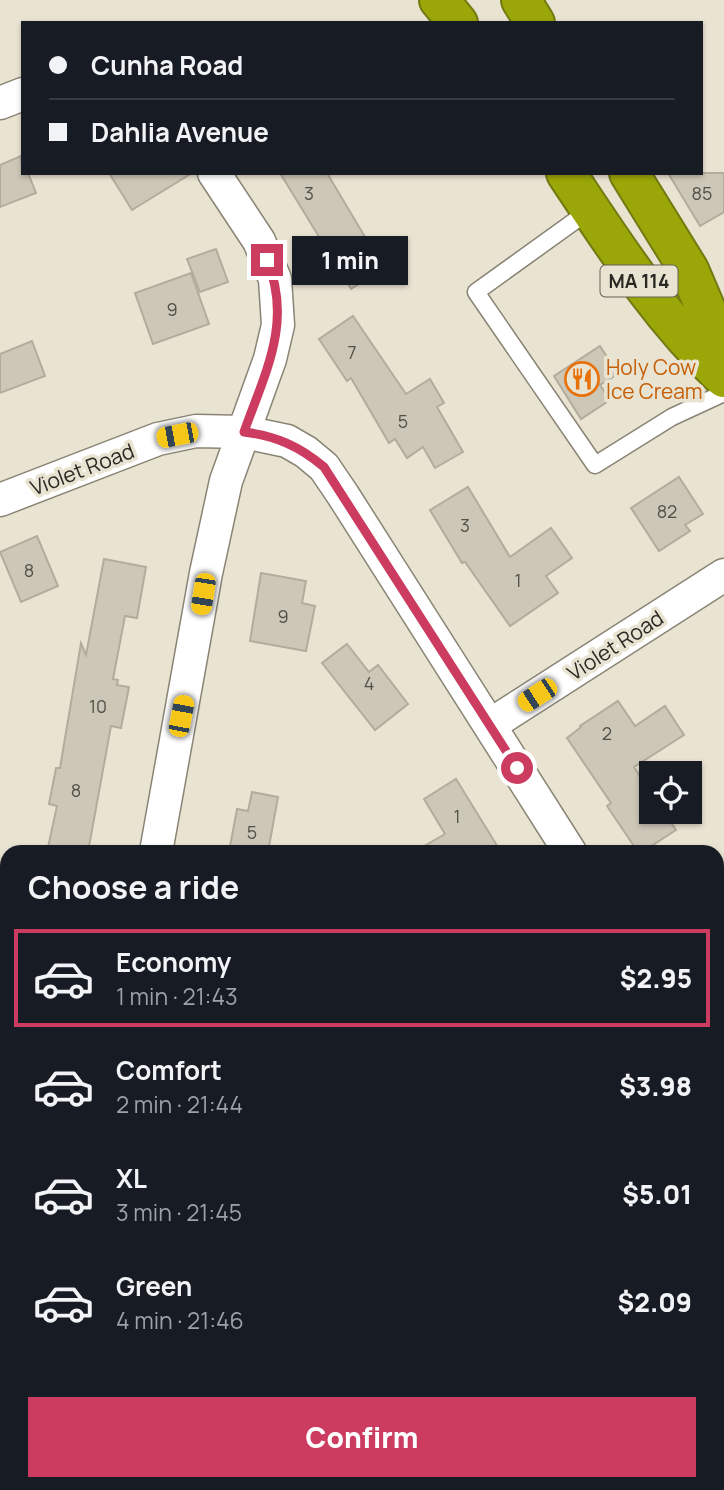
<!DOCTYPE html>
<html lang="en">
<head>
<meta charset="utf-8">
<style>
	:root { --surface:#171b24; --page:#20242c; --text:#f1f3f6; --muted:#9ea1a6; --line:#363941; --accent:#cb3c60 }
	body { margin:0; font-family:Manrope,sans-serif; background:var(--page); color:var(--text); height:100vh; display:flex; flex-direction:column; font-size:26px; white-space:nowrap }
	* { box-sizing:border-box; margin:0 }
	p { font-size:23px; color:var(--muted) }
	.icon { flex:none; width:38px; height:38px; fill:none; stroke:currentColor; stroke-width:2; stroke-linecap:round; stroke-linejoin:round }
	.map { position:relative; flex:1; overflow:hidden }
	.sheet { position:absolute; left:0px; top:845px; width:724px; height:646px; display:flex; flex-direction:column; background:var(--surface); border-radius:21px 21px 0 0; box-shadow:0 2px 5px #0004 }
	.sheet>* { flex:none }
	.banner { position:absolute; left:21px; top:21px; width:682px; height:154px; border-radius:0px; box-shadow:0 2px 5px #0004; display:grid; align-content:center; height:154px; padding:0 28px; background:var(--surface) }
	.buttons { position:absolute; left:639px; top:761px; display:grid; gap:14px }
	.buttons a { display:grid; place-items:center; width:63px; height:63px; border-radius:0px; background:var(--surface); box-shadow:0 2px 5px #0004; font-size:35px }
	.end { position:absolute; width:32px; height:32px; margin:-16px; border:9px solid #cb3c60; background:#fff; box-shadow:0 0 0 4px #fff }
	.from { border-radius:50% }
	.bubble { position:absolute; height:49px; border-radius:0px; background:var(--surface); box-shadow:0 2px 5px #0004; font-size:23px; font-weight:800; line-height:49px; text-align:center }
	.car { position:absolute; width:21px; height:42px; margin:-21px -10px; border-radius:9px; box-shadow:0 0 5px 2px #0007; background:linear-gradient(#f5c518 24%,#345 0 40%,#f5c518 0 76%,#345 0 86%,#f5c518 0) }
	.banner b { display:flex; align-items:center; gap:24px; height:66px; font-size:26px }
	.banner b+b { border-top:2px solid var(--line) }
	.banner i { width:18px; height:18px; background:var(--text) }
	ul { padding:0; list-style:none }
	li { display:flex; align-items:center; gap:21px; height:98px; margin:0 14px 10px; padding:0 14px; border:4px solid transparent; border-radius:0px }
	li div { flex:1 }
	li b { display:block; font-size:26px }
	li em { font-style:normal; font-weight:800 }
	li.active { border-color:var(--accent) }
	li>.icon { width:63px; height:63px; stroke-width:1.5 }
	h2 { padding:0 28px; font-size:32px; line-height:84px }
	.cta { display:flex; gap:14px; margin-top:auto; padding:14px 28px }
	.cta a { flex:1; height:80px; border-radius:0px; background:var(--accent); color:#fff; font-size:28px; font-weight:800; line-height:80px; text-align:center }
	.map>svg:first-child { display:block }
</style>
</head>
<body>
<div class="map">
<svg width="724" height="1490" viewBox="0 0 724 1490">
	<rect width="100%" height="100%" fill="#e9e3d2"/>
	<g fill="#cdc7b8" stroke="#b2ac9c" stroke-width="2">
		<path d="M21,156L23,173H28L36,193L0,207V165Z"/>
		<path d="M109,173H192L132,210Z"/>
		<path d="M280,173H327L384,269L351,289Z"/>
		<path d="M668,173H724V212L700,226Z"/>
		<path d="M216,249L228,282L200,292L187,259Z"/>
		<path d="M191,273L209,324L153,344L135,293Z"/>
		<path d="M353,316L406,394L430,379L444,403L437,407L463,452L435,468L423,447L407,458L395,439L389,443L351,378L347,381L319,339Z"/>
		<path d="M32,341L45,376L0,393V354Z"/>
		<path d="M600,346L618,374L600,385L610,400L581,419L554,376Z"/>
		<path d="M679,477L703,514L685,525L690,531L659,551L631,508Z"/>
		<path d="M468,487L510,557L551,528L572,558L546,576L558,593L510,626L465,562L462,563L430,510Z"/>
		<path d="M37,536L58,586L21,602L0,552Z"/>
		<path d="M104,559L146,567L137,618L125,616L113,679L118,680L117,685L129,687L121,728L111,726L88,852H47L57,806L49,804L56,768H60L81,643L86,655Z"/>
		<path d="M261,573L306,581L302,603L315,606L306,651L250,641Z"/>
		<path d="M347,644L369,672L378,665L408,704L375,730L322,663Z"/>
		<path d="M618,701L635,726L665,706L684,735L634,767L651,793V812H664L676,830L642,852H638L607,806L611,803L567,738L581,727L580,726Z"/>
		<path d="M456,779L501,852H414L445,834L424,799Z"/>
		<path d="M252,792L278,797L268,852H229L237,809L248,811Z"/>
	</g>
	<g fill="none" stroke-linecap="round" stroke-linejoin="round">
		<g stroke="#8a8475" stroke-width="19">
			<path id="lane" d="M590,210L476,292L595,465L672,417L724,393"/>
		</g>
		<g stroke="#8a8475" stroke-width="35">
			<g id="street">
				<path d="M0,103L23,94"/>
				<path d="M0,500L158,439L196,431L244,432L287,441L306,452L324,467L343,495L570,852"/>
				<path d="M490,725L724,575"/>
				<path d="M156,852L206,573L226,481L270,359L278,325L275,279L259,241L214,173"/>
				<path d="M718,1088L724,1099"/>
				<path d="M0,1106L7,1109"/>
				<path d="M718,1385L724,1387"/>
				<path d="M72,1490V1484"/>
				<path d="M423,1490L425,1484"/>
			</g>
		</g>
		<g stroke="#737a11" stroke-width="42">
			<g id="highway">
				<path d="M439,0L458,23"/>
				<path d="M521,0L535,23"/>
				<path d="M566,173C616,248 659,316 724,378"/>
				<path d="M629,173L689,270L724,352"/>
			</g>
		</g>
		<use href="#lane" stroke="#fff" stroke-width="16"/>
		<use href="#street" stroke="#fff" stroke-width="32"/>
		<use href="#highway" stroke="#9ba608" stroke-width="38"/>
	</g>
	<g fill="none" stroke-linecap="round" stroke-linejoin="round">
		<path stroke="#cb3c60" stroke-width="9" d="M267,260C293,322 265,373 244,432C276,436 299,446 324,467L517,768"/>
	</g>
	<defs>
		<g id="restaurant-ring" transform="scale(1.75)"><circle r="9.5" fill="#e9e3d2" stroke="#e8710a" stroke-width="1.5"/><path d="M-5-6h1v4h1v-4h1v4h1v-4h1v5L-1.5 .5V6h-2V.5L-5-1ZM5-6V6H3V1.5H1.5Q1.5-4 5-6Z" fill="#e8710a"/></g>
	</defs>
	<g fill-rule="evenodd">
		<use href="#restaurant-ring" x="582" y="379"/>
	</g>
	<g text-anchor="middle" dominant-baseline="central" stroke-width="7" stroke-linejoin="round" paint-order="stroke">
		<g font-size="18" fill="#535048">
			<text x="309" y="193">3</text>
			<text x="702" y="193">85</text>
			<text x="172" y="309">9</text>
			<text x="352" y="352">7</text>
			<text x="403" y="421">5</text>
			<text x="667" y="511">82</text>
			<text x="465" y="525">3</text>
			<text x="29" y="570">8</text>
			<text x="518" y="580">1</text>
			<text x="283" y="616">9</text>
			<text x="369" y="683">4</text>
			<text x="98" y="706">10</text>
			<text x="607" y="733">2</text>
			<text x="76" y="790">8</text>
			<text x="457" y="816">1</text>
			<text x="252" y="832">5</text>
		</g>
		<rect fill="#e9e3d2" stroke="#636057" stroke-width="2" x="600.5" y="265.5" width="77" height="31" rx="5"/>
		<g font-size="19" font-weight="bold" fill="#2a2822">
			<text x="639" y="281">MA 114</text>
		</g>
		<g font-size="21" fill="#c56008" stroke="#e9e3d2" text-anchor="start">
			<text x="606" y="367">Holy Cow<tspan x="606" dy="24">Ice Cream</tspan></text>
		</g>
		<g font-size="21" fill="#2a2822" stroke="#e9e3d2">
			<text transform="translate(82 469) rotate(-21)">Violet Road</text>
			<text transform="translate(615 645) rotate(-33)">Violet Road</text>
		</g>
	</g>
</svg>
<div class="buttons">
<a><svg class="icon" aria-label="locate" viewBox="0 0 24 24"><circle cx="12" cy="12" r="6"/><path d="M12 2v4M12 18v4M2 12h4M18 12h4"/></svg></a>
</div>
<i class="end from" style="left:517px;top:768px"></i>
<i class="end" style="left:267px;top:260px"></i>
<div class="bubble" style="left:292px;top:236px;width:116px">1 min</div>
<i class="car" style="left:177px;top:435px;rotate:259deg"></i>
<i class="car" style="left:203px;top:594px;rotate:189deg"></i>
<i class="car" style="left:537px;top:695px;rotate:237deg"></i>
<i class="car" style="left:181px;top:716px;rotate:11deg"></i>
<div class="banner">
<b><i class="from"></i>Cunha Road</b>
<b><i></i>Dahlia Avenue</b>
</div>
<section class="sheet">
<h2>Choose a ride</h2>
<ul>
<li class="active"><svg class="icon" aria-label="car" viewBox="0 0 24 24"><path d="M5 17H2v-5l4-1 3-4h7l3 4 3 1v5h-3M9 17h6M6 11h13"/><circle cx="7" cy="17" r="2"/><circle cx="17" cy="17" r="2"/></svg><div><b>Economy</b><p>1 min · 21:43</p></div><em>$2.95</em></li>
<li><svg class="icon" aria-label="car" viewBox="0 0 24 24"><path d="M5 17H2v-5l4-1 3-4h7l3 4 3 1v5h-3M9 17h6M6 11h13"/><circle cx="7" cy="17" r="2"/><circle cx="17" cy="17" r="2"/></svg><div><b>Comfort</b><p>2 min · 21:44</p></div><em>$3.98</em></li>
<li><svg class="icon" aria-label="car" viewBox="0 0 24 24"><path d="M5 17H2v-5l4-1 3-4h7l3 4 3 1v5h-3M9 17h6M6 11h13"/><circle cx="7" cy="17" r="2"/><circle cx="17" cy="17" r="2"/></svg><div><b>XL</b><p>3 min · 21:45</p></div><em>$5.01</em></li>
<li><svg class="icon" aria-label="car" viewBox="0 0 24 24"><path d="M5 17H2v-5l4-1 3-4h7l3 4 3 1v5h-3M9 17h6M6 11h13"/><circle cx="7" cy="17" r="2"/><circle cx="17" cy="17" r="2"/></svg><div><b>Green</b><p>4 min · 21:46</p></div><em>$2.09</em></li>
</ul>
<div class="cta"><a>Confirm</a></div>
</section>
</div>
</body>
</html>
